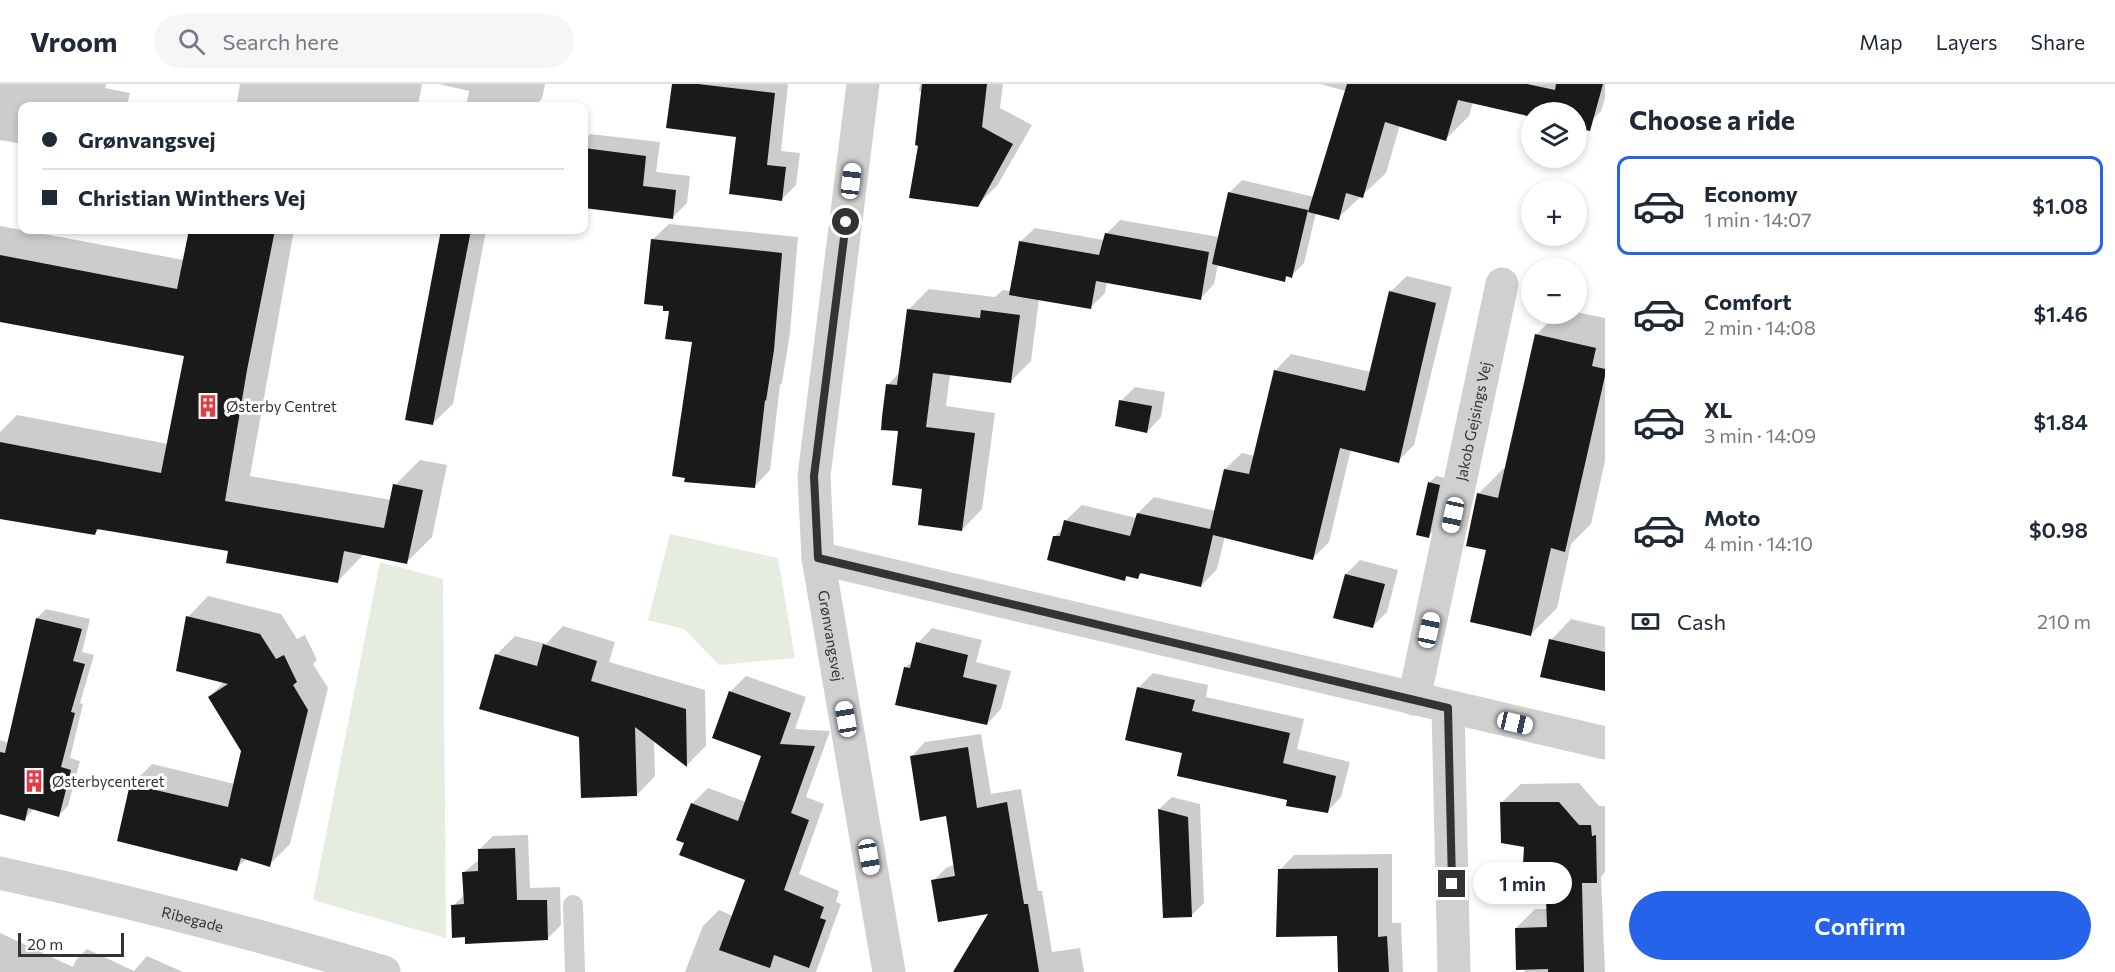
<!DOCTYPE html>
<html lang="en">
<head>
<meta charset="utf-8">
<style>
	:root { --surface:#fff; --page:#f6f6f7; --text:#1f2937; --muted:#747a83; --line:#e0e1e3; --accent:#2563eb }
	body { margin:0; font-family:Commissioner,sans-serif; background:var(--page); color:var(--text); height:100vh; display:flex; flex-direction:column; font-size:22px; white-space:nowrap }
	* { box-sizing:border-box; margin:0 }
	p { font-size:20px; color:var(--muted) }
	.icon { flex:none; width:33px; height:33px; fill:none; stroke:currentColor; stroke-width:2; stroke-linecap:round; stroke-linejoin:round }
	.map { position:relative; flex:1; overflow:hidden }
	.drawer { display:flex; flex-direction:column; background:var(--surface); width:510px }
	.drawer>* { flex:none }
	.guide { position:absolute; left:18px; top:18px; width:570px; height:132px; border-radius:12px; box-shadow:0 3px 9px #0003; display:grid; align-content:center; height:132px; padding:0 24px; background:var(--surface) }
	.controls { position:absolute; left:1521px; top:18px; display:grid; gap:12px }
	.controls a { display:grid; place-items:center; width:66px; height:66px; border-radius:50%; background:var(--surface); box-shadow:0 3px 9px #0003; font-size:30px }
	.scale { position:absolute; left:18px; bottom:15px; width:106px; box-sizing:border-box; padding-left:6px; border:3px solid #333; border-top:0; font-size:16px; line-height:21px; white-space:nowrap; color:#333; -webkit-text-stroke:4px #fff; paint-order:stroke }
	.end { position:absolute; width:27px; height:27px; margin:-14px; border:8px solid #333; background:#fff; box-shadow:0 0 0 3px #fff }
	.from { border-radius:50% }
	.bubble { position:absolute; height:42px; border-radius:21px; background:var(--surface); box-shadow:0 3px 9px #0003; font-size:20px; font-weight:600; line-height:42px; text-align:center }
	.car { position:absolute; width:18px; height:36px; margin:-18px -9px; border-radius:8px; box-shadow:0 0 4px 2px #0007; background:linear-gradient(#fff 24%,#345 0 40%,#fff 0 76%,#345 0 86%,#fff 0) }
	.guide b { display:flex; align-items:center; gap:21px; height:57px; font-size:22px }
	.guide b+b { border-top:2px solid var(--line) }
	.guide i { width:15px; height:15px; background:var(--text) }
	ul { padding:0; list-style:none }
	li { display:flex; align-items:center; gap:18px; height:99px; margin:0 12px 9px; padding:0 12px; border:3px solid transparent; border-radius:12px }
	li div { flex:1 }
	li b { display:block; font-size:22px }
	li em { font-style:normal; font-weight:600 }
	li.active { border-color:var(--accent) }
	li>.icon { width:54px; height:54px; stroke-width:1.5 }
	h2 { padding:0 24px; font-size:27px; line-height:72px }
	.pay { display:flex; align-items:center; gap:15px; height:66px; padding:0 24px; font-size:22px }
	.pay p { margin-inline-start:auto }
	.button { display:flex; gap:12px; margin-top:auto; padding:12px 24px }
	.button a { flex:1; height:69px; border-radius:36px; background:var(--accent); color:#fff; font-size:24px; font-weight:600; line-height:69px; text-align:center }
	header { display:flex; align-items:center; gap:36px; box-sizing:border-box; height:84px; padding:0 30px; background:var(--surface); border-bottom:2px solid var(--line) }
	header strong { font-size:28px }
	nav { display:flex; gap:33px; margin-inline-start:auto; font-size:21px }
	.search { width:420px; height:54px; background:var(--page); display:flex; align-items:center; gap:15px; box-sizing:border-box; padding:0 21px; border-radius:33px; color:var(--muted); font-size:22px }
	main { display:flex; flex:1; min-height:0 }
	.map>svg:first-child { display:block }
</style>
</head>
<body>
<header>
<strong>Vroom</strong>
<div class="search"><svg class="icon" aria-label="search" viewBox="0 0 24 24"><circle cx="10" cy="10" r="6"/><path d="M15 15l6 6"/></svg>Search here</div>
<nav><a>Map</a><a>Layers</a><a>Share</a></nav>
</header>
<main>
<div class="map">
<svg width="1605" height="888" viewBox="0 0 1605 888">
	<rect width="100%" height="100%" fill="#fff"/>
	<g fill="#e6ecdf">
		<path d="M670,450L778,474L795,574L719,581L684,545L648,536Z"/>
		<path d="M380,478L443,495L446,854L313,816Z"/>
	</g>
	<g fill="#0003">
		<path d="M0,0H106L105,4L130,9L127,22H22V60L0,56Z"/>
		<path d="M240,0H422L418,22H230L237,18Z"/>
		<path d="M439,0H545L542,15L534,22H466L469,7Z"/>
		<path d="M673,0H788L781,67L800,69L796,101L781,116L737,51Z"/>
		<path d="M920,0H1003L1000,24L1032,41L997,102L977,121L920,61L922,8L919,7Z"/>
		<path d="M1320,0H1605V14L1601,27L1578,51L1576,28H1532L1473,18L1469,32L1446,55L1400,41L1386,89L1338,134L1316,129L1304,179L1291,192L1289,191L1284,196L1218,180L1214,200L1200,215L1107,198L1105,209L1091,223L1039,215L1031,277L1011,297L950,290L946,322L995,329L982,425L962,446L924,404L900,346L888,301L900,288L908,226L929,205L995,213L1003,206L1012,207L1020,158L1035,144L1104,156L1106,150L1120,136L1219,153L1229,109L1242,96L1314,113L1346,7Z"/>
		<path d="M590,50L660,58L656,88L690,92L687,119L673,133L584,122V56Z"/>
		<path d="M669,140L798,153L790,249L782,299L780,301L770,386L754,403L694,257L670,226L652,156Z"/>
		<path d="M0,142L184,176L190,146H294L250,392L392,416L395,401L420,376L447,381L432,453L406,479L364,470L338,497L230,466L101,444L95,449L0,433V348L17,331L168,360L186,270L0,236Z"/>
		<path d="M443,146H486L453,320L433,339L406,335Z"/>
		<path d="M1407,192L1452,203L1414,361L1398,377L1351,365L1329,458L1313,474L1225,452L1217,485L1201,502L1143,488L1138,493L1129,491L1124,495L1054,453L1064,444L1065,437L1082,421L1137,434L1138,429L1154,413L1216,427L1225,385L1242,369L1255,372L1275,287L1291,270L1371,288L1390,208Z"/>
		<path d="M1576,228L1605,234V377L1591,440L1571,460L1557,524L1531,550L1488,465L1478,410L1504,384L1506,385L1536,251L1557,230H1576Z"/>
		<path d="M1135,303L1165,308L1161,333L1147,348L1121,317Z"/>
		<path d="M1436,392L1446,394L1436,445L1428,452L1429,399Z"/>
		<path d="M1360,476L1398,486L1387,528L1373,542L1346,490Z"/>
		<path d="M208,512L281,530L297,555L305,551L317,576L313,580L328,604L290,760L269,781L247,774L236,785L131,701L152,680L235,700L243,667L209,613L225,597L188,533Z"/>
		<path d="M46,525L90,535L82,568L94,571L80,619L83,620L70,674L80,677L68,722L59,731L34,725L24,735L0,729V656L9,659L37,534Z"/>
		<path d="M1571,535L1605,543V606L1551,556Z"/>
		<path d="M563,542L615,558L609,578L705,606L706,662L687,681L654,656L655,692L637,711L496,571L515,552L546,560Z"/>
		<path d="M932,544L982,556L976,578L1011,587L1001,625L987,640L905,584L914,575L918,559Z"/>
		<path d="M1153,589L1208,601L1206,613L1304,635L1297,665L1350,678L1341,713L1327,728L1289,715L1184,668L1127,655L1139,603Z"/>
		<path d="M746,592L806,613L795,645L830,647L806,713L824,720L799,790L839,807L836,818L841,820L816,888H685L703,842L719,826L733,832L747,795L686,758L692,720L708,704L746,718L763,671L730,608Z"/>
		<path d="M981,650L991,710L1021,705L1038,807H1042L1052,868L1080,864L1084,888H955L991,828L933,797L947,783L955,781L947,730L911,673L925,658Z"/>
		<path d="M1579,699L1599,722H1605V788L1601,793L1605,888H1525L1516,844L1535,825H1548L1546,784L1526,762L1501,719L1521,700Z"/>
		<path d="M1172,713L1200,720L1204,819L1192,831L1159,725Z"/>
		<path d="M528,751L530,804L560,803L561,841L548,854L467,852L453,822L465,810L464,788L480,775L479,766L493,752Z"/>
		<path d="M1392,770V839H1401L1403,888H1339L1338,850L1280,786L1294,771Z"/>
		<path d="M0,849L73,883L76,876L87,865L134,887L147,872L183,888H0Z"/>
	</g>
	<g fill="#1a1a1a">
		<path d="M672,0H698L775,9L767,81L786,83L782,117L729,110L736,53L666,44Z"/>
		<path d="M922,0H987L982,43L1013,60L978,123L909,114L918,62L915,61Z"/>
		<path d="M1347,0H1527L1555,6L1556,0H1603L1590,47L1576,44V28H1532V33L1458,16L1446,57L1385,38L1363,114L1346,109L1339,136L1308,128Z"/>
		<path d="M584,64L646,72L643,102L676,106L673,135L584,124Z"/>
		<path d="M1228,108L1308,126L1292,194L1286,192L1285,198L1212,180Z"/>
		<path d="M189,146H275L247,286L225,417L384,444L393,400L423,406L407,480L344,467L338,499L226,479L228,467L97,445L95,451L0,435V358L161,389L184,272L0,238V171L177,205Z"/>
		<path d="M441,146H471L433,341L405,336Z"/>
		<path d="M1105,149L1209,168L1201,216L1096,197L1091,225L1009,211L1019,157L1099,171Z"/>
		<path d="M651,155L782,169L774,266L766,317L765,316L755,404L684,398L685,394L672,392L692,258L665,255L669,227H663V222L644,220Z"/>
		<path d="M1389,207L1436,219L1399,379L1340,364L1313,476L1213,451L1201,503L1140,489L1138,495L1126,492L1125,497L1047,476L1053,452H1060L1064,436L1130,452L1137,429L1210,445L1224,385L1249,390L1274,286L1365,307Z"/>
		<path d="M907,225L980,234L981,226L1020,231L1011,299L933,289L926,343L975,349L962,447L918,441L922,405L892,401L898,347L881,346L882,333L886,300L897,301Z"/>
		<path d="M1535,250L1596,264L1592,282L1605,285V292L1565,468L1551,464L1531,552L1470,538L1486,466L1466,462L1477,409L1498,414Z"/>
		<path d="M1119,316L1152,322L1147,349L1115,342Z"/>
		<path d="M1428,398L1440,401L1429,454L1416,451Z"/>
		<path d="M1345,490L1385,500L1373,544L1333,534Z"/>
		<path d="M186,532L260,550L276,575L284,571L297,598L293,601L308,626L270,783L241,774L237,787L117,757L130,700L228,723L241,667L208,613L228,600L176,587Z"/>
		<path d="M36,534L82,545L73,577L85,580L71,628L75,629L61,683L71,686L59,733L28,724L25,737L0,730V668L5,669Z"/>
		<path d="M1549,555L1605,568V607L1540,593Z"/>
		<path d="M916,558L968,571L963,593L997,601L987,641L895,621L904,583L910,584Z"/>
		<path d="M543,560L597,577L591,597L686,625L687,683L635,643L637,712L581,714L579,653L479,625L495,570L537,582Z"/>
		<path d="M1137,603L1195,616L1192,627L1290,649L1283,679L1336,692L1328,729L1286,722L1287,716L1177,692L1182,669L1125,656Z"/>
		<path d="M729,607L791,629L780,660L815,662L791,729L809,736L784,806L824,823L820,834L826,836L809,884L774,871L770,884L719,866L745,796L679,771L684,759L676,756L691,719L738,737L761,672L712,654Z"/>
		<path d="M968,663L977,724L1007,718L1024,820H1028L1039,888H953L988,830L938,838L931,796L955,792L946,732L920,737L910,672Z"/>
		<path d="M1500,718H1559L1579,741H1591L1592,752L1596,751L1597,799H1582L1584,888H1548V885L1516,886L1515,844L1547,843L1545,785L1523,780L1524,763L1501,759Z"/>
		<path d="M1158,725L1188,733L1192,833L1163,834Z"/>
		<path d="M515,764L517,816H547L548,856L465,860V853L452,854L451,821L464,820L462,788L478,787V765Z"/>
		<path d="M1378,784V853L1387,852L1389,888H1338L1337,852L1276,853L1278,785Z"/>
	</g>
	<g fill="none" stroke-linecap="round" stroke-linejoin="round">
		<path stroke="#d0d0d0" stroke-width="20" d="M573,821L575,888"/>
		<g stroke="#d0d0d0" stroke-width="33">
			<path id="s1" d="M863,0L814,392L818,474L889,888"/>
			<path d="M818,474L1605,659"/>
			<path id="s2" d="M1414,615L1502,200"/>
			<path d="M1448,624L1454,888"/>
			<path id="s3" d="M0,789C129,817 257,850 384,888"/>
		</g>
	</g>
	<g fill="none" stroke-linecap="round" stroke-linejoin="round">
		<path stroke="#333" stroke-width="8" d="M846,138L814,392L818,474L1448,624L1452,800"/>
	</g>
	<defs>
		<g id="building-bare" transform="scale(1.8)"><path d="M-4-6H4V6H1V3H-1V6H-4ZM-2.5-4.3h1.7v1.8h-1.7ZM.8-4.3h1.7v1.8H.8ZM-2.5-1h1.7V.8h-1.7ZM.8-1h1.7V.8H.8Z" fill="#e63946" stroke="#fff" stroke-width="2.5" paint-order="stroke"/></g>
	</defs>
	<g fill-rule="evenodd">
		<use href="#building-bare" x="208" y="322"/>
		<use href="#building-bare" x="34" y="697"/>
	</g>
	<g text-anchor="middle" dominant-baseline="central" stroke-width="6" stroke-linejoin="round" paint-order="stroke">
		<g font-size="15" fill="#333" stroke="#fff" text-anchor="start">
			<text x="226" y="322">Østerby Centret</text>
			<text x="52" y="697">Østerbycenteret</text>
		</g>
		<g font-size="15" fill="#333" stroke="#fff">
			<text stroke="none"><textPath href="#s2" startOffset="284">Jakob Gejsings Vej</textPath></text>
			<text stroke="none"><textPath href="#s1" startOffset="556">Grønvangsvej</textPath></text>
			<text stroke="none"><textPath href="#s3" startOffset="198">Ribegade</textPath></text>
		</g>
	</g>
</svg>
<div class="controls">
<a><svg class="icon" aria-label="layers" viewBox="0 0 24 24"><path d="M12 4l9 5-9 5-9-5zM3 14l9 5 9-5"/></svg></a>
<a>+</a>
<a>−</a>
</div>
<div class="scale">20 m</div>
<i class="end from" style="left:846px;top:138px"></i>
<i class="end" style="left:1452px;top:800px"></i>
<div class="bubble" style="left:1473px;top:778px;width:99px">1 min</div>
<i class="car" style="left:851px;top:97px;rotate:7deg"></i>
<i class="car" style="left:1453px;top:431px;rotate:192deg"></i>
<i class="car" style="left:1429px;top:546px;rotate:12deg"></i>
<i class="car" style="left:846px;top:635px;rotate:350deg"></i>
<i class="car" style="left:1515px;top:639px;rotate:103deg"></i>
<i class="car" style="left:869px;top:773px;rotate:170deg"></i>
<div class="guide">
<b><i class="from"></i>Grønvangsvej</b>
<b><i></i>Christian Winthers Vej</b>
</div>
</div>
<section class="drawer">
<h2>Choose a ride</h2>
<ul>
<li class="active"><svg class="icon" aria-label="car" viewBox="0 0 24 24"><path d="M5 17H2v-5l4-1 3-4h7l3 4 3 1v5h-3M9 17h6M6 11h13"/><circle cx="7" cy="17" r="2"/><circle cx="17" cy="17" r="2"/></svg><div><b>Economy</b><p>1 min · 14:07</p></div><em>$1.08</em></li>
<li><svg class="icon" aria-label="car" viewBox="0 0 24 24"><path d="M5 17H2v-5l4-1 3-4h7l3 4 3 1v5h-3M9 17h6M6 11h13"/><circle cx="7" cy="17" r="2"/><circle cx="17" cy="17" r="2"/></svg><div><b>Comfort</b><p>2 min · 14:08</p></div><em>$1.46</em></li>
<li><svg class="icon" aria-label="car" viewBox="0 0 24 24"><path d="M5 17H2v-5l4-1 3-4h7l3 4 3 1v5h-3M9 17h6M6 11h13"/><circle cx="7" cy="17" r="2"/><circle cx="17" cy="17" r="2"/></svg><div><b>XL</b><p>3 min · 14:09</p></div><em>$1.84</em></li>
<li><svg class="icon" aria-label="car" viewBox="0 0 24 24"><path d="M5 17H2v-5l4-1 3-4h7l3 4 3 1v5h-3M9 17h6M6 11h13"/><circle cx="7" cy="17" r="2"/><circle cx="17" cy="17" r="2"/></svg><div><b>Moto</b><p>4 min · 14:10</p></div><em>$0.98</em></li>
</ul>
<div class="pay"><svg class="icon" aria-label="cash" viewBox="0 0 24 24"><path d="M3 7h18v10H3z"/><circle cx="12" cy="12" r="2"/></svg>Cash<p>210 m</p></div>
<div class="button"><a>Confirm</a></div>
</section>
</main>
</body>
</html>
